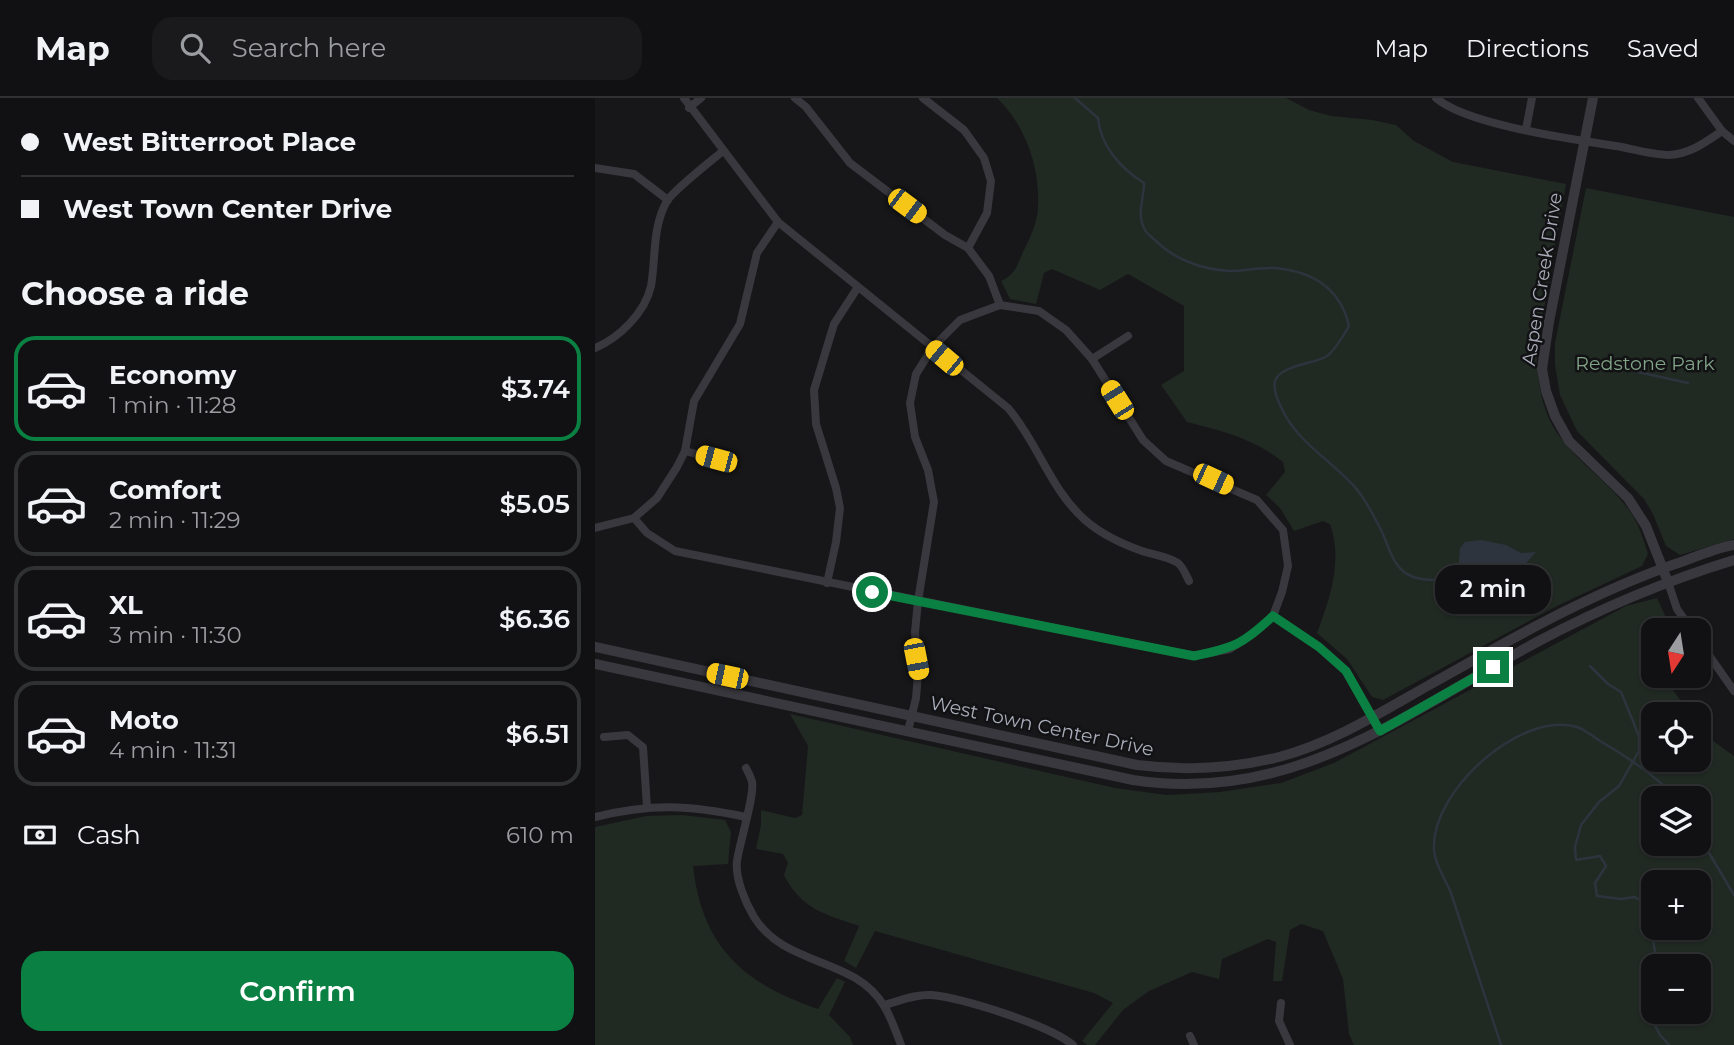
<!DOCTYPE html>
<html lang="en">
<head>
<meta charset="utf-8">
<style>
	:root { --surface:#111113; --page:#1a1a1c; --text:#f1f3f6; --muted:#9c9da0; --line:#303133; --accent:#0b8043 }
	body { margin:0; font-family:Montserrat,sans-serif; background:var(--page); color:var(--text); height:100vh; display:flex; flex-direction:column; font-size:26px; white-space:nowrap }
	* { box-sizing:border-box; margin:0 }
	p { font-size:23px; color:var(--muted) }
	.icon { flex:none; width:38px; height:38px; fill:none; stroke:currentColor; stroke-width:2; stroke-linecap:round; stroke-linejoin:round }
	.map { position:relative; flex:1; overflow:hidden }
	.sheet { display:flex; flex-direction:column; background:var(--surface); width:595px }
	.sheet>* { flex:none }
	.hud { display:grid; align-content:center; height:154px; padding:0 21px; background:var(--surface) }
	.needle { width:46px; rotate:192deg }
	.tools { position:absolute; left:1046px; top:520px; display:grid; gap:14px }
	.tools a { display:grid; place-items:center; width:70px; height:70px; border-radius:14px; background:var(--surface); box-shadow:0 2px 5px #0004,0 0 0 2px var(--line); font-size:35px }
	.end { position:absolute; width:32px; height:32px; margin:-16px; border:9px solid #0b8043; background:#fff; box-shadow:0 0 0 4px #fff }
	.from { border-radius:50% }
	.bubble { position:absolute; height:49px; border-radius:21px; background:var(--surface); box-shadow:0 2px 5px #0004,0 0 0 2px var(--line); font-size:23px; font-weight:600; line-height:49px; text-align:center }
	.car { position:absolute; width:21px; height:42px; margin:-21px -10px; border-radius:9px; box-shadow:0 0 5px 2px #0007; background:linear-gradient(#f5c518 24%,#345 0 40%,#f5c518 0 76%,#345 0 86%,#f5c518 0) }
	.hud b { display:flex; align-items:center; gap:24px; height:66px; font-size:26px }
	.hud b+b { border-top:2px solid var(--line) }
	.hud i { width:18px; height:18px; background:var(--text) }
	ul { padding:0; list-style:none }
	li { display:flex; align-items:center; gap:21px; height:105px; margin:0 14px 10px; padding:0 7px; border:4px solid var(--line); border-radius:21px }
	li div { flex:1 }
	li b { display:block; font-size:26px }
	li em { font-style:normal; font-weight:600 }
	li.on { border-color:var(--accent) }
	li>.icon { width:63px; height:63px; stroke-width:1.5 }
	h2 { padding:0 21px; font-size:32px; line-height:84px }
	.pay { display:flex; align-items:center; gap:18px; height:77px; padding:0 21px; font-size:26px }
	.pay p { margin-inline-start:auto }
	.cta { display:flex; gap:14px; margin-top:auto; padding:14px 21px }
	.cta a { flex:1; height:80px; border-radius:21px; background:var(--accent); color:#fff; font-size:28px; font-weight:600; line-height:80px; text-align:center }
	header { display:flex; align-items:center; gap:42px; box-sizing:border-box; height:98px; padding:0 35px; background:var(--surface); border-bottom:2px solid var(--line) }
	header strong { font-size:33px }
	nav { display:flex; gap:38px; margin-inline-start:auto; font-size:24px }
	.search { width:490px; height:63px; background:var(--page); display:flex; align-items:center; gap:18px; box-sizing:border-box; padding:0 24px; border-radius:21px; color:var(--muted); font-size:26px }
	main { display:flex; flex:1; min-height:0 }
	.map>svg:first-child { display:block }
</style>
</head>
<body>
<header>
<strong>Map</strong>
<div class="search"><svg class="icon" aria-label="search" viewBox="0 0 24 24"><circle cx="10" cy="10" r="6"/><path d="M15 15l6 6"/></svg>Search here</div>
<nav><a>Map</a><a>Directions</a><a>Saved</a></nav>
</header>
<main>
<section class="sheet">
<div class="hud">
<b><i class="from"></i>West Bitterroot Place</b>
<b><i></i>West Town Center Drive</b>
</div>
<h2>Choose a ride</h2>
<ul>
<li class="on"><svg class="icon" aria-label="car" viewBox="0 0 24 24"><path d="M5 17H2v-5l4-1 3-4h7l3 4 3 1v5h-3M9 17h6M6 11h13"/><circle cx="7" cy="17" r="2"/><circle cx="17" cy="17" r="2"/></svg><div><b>Economy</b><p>1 min · 11:28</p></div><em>$3.74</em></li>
<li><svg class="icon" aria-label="car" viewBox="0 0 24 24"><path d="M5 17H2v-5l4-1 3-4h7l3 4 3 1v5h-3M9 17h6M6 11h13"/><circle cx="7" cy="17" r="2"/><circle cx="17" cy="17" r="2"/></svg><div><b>Comfort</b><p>2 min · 11:29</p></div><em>$5.05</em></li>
<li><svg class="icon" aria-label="car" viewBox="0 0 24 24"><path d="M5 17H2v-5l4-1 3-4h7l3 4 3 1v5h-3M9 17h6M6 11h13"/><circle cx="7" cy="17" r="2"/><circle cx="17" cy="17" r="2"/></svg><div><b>XL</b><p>3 min · 11:30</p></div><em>$6.36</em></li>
<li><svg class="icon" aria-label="car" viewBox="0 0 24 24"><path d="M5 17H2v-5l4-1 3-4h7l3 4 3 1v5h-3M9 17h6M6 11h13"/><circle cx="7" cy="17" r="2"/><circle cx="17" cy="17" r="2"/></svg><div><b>Moto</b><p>4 min · 11:31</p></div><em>$6.51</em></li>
</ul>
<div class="pay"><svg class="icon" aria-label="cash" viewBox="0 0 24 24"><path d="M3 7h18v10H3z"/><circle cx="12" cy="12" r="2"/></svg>Cash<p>610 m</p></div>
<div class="cta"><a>Confirm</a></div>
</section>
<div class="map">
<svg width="1139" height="947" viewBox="0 0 1139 947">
	<rect width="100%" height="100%" fill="#171719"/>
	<g fill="#212923" fill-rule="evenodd">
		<path d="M402,0H691L714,12L736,18L777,22L801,27L819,43L858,64L971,86L941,255C943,275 944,294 951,313C966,355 1009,377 1034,412C1044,426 1048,440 1053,456L1047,468L960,509L788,602L777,599L752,561L722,535C735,500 748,463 735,426L728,423L699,433L685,410L671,397L690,374L688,364C659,341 628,333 592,324L566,287L589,273V208L533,176L505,192L457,171L449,175L441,206L415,201L406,183C420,176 422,168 428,154C435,141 443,122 443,108C445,69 430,27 402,0Z"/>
		<path d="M991,90L1139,119V441L1085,457L1071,448L1058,416L1049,401L982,333L965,297L960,267V245Z"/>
		<path d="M1062,500L1073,524L1080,532H1059V578H1068L1095,616H1059V662H1104V629L1110,637L1139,658V947H759L754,936L748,881L728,833L706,826L695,832L687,883H678L681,844L673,841L627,861L624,881L597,874L554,893L528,912L500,947H492L487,943L518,905L499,895L280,833L261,870L249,863L264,828C230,816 207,812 189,777L193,765L188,756L161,751L166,727V712L200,720L207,717L213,648L195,616L520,690L572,697L625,694L686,685L739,665L1031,508ZM1104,700V746H1059V700ZM1059,784H1104V830H1059ZM1059,868H1104V914H1059Z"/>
		<path d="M87,717L130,722L136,734L133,766L98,768C107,849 149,886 223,911L242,880L250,884L234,917L255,939L258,947H0V729L51,718Z"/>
	</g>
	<path fill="#2d343d" d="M886,442L911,447L926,455L941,454L909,490L893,499L867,487L850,482L853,477L863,476L865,450L870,444Z"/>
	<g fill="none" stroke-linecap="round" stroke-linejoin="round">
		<g stroke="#2d343d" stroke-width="2.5">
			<path d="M480,0L503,20C505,47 526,71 549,85C549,101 541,116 550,132C552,136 558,140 561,143C580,162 609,172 635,173C650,173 664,169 679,170C716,173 745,189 754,228C748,238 741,251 732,258C720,266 685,267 680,283C678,292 682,301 686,309C701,343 733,360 758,387C769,398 779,418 786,432C793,446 796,463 809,474C821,483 836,482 850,482"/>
			<path d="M1016,268L1093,285"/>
			<path d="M995,568L1013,586L1026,594L1044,638V653L1024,688L1004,704L986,727L980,749L981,762L1005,758L1011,768L1000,785L1002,798L1026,801L1039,799L1059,808"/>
			<path d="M1104,738L1139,797"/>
			<path d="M1060,830L1057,838L1063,868"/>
			<path d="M1061,914L1057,922L1065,937L1074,947"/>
			<path d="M906,947C889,896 873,846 856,795C851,782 839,765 839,751C836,693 926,612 982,629C990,632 998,638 1005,643C1033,659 1059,677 1082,700"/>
		</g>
		<g stroke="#38383e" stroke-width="8">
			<path d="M89,0L183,124L413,310C443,345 455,391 490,422C506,436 527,446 547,453C559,457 572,458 583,465C588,469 591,477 594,483"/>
			<path d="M200,0L211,9L255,65L350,137L373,150L394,178L405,207"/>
			<path d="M328,0L369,32L389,60L396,83L392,115L373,150"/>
			<path d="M841,0C872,27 977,41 1021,48C1038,51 1057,57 1074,57C1095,56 1111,44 1127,33"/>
			<path d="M1103,0L1127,33L1139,43"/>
			<path d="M94,10L106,0"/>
			<path d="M931,31L937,0"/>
			<path d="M0,70L39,76L73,102"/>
			<path d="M0,250C24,240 50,215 56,188C61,160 57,129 72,103C79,92 116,63 128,53"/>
			<path d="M497,261L533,238"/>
			<path d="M90,353L121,361"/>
			<path d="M39,420L52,435L80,453L599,558L635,551L659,535L678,518L687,494L693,468L688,432L662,402L571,363L548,342L497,261L471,232L444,213L405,207L365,222L338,249L321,276L315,305L320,339L333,372L339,404L323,503L320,534L323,576L321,600L313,633"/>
			<path d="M0,430L39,420L62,400L82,369L90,353L99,303L145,226L162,155L183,124"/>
			<path d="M1073,484L1082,511L1097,532"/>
			<path d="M232,485L241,444L245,410L241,390L221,326L219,292L239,226L263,189"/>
			<path d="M678,518L724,549L751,573L785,633"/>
			<path d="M1104,543L1139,593"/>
			<path d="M9,639L33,637L48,649L52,709"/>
			<path d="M151,670C153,674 156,679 157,684C160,697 144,747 142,763C140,780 150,804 159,819C191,870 259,858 289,908C296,919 301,934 306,947"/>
			<path d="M0,719C56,705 95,707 151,719"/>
			<path d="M686,905L684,923L695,947"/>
			<path d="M289,907C305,903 320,896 336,897C368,900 454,927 478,947"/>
			<path d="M595,938L599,947"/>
		</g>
		<g stroke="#38383e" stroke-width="10">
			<path d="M998,0L954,224L947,271L951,293L960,318L974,343L1033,400L1051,428L1073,484"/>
			<path d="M0,549L542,667C590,673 636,671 684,659C738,645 788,613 836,586C918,540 999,493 1089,463C1105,457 1122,450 1139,447"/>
			<path d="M0,566L538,682C698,707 810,615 942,544C1006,510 1070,483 1139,462"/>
		</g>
	</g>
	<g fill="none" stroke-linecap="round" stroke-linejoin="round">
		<path stroke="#0b8043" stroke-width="9" d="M277,494L599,558C639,550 648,546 678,518L724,549L751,573L785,633L898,569"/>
	</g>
	<g text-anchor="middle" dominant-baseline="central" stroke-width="5" stroke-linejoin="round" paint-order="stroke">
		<g font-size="19" fill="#a9acb9" stroke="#121214">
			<text transform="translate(947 181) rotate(-81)">Aspen Creek Drive</text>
			<text transform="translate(447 628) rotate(12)">West Town Center Drive</text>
		</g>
		<g font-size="19" fill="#81a388" stroke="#121214">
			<text x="1050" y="265">Redstone Park</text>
		</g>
	</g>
</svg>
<div class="tools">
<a><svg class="needle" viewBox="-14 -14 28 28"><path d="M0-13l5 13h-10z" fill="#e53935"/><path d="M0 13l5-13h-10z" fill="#9c9da0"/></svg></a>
<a><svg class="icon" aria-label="locate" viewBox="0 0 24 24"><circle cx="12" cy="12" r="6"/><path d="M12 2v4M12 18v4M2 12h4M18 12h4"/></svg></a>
<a><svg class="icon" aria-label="layers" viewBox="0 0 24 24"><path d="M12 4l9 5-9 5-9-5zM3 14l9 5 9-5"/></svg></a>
<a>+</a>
<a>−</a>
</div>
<i class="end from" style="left:277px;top:494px"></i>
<i class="end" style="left:898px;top:569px"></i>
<div class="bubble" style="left:840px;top:467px;width:116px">2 min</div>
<i class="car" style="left:312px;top:108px;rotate:127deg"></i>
<i class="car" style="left:349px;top:260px;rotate:310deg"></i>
<i class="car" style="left:522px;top:302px;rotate:328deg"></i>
<i class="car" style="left:121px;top:361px;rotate:285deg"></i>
<i class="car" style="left:618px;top:381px;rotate:115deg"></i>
<i class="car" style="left:321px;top:561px;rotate:169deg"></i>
<i class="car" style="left:132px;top:578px;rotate:282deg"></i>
</div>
</main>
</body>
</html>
